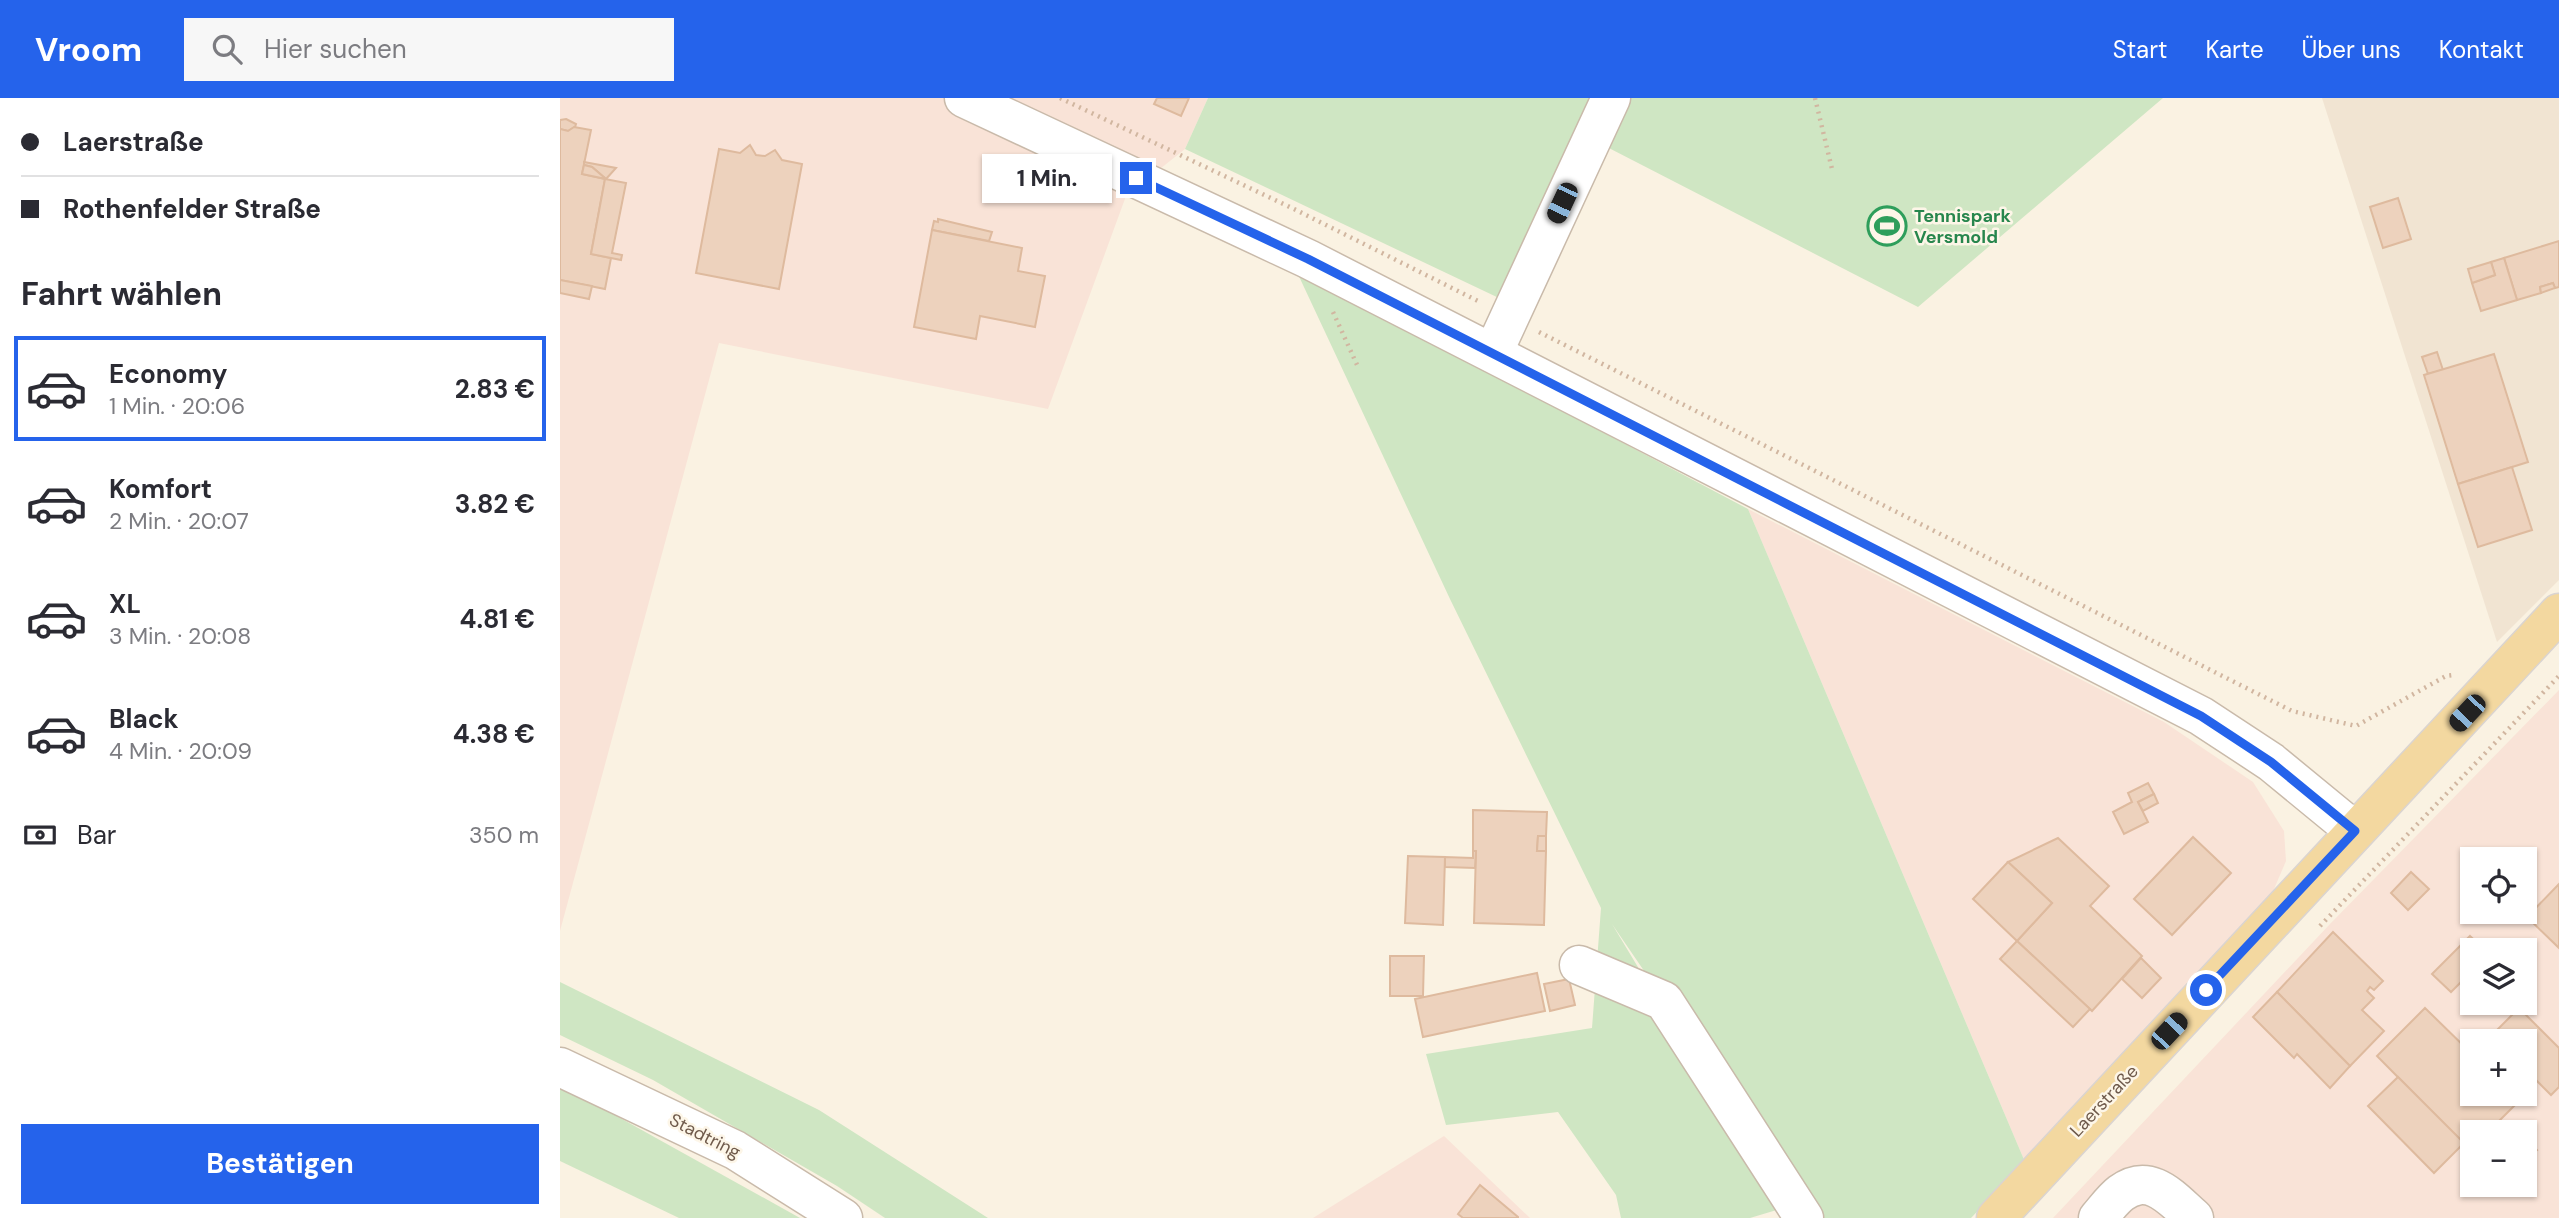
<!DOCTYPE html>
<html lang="de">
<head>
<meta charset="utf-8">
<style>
	:root { --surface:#fff; --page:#f7f7f7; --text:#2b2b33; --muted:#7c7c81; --line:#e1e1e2; --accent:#2563eb }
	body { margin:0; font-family:"DM Sans",sans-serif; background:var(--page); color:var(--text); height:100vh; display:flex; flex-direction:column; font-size:26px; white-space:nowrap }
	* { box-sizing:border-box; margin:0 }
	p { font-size:23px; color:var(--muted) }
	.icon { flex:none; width:38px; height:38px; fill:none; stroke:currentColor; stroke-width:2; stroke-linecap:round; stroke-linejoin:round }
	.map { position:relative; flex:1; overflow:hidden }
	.panel { display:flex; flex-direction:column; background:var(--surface); width:560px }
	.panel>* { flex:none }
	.guide { display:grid; align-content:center; height:154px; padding:0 21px; background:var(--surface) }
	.tools { position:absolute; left:1900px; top:749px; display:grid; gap:14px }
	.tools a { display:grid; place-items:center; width:77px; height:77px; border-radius:0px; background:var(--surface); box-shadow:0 2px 5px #0004; font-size:35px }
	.end { position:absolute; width:32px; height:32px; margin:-16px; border:9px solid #2563eb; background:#fff; box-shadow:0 0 0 4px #fff }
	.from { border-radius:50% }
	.bubble { position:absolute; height:49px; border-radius:0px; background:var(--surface); box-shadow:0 2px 5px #0004; font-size:23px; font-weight:700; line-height:49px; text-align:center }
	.car { position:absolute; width:21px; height:42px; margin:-21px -10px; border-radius:9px; box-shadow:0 0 5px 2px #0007; background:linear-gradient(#222 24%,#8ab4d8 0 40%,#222 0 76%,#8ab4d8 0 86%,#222 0) }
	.guide b { display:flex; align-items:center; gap:24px; height:66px; font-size:26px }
	.guide b+b { border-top:2px solid var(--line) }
	.guide i { width:18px; height:18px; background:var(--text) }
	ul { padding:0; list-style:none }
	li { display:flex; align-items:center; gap:21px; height:105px; margin:0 14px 10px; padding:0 7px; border:4px solid transparent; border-radius:0px }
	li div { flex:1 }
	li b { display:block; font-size:26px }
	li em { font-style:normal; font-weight:700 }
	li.current { border-color:var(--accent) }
	li>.icon { width:63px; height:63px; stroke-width:1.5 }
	h2 { padding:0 21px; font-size:32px; line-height:84px }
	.pay { display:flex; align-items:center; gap:18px; height:77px; padding:0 21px; font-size:26px }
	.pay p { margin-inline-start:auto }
	.button { display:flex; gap:14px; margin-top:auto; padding:14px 21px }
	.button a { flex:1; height:80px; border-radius:0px; background:var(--accent); color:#fff; font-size:28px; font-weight:700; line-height:80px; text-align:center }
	header { display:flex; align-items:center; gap:42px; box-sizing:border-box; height:98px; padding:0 35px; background:var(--accent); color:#fff }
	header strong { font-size:33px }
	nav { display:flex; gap:38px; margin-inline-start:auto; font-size:24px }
	.search { width:490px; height:63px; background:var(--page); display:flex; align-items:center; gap:18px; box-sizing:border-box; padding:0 24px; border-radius:0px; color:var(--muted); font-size:26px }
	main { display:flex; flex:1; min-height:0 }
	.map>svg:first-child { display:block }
</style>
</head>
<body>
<header>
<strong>Vroom</strong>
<div class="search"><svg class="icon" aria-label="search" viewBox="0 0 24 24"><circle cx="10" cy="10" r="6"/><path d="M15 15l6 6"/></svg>Hier suchen</div>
<nav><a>Start</a><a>Karte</a><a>Über uns</a><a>Kontakt</a></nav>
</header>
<main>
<section class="panel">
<div class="guide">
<b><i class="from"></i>Laerstraße</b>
<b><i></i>Rothenfelder Straße</b>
</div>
<h2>Fahrt wählen</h2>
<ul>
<li class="current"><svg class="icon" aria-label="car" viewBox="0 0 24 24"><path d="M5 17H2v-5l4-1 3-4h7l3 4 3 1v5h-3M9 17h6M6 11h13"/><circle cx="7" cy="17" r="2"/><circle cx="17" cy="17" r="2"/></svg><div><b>Economy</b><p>1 Min. · 20:06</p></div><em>2.83 €</em></li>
<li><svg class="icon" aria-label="car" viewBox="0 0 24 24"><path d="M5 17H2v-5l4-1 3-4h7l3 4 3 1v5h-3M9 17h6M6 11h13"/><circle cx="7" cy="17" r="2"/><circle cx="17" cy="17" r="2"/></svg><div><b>Komfort</b><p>2 Min. · 20:07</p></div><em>3.82 €</em></li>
<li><svg class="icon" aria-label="car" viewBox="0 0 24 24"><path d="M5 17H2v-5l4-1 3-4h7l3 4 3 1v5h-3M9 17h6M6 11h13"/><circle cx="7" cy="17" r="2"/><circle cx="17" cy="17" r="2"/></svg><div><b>XL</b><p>3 Min. · 20:08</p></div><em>4.81 €</em></li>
<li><svg class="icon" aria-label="car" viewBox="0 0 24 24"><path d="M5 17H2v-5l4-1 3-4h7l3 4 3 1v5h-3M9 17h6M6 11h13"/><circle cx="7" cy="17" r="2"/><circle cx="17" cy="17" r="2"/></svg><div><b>Black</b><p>4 Min. · 20:09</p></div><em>4.38 €</em></li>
</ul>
<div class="pay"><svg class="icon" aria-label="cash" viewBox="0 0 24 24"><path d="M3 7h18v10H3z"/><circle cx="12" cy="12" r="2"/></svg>Bar<p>350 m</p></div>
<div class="button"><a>Bestätigen</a></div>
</section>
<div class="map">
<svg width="1999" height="1120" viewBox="0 0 1999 1120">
	<rect width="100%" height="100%" fill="#faf2e2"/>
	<path fill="#f1e4d2" d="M1762,0H1999V482L1937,544Z"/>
	<g fill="#f9e3d7" fill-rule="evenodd">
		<path d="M0,0H648L625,51L566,98L488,311L159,245L0,833Z"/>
		<path d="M1188,411L1604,624L1693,684L1724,733L1726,763L1711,798L1465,1064Z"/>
		<path d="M1999,592V1120H1493L1770,826ZM1913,761H1965V814H1913ZM1913,852H1965V905H1913ZM1913,943H1965V996H1913ZM1913,1034H1965V1087H1913Z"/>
		<path d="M884,1038L970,1120H753Z"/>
	</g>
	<g fill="#cfe6c3">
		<path d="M648,0H1603L1358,209L1043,47L941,201L625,51Z"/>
		<path d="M736,172L1188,411L1465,1064L1411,1120H1253L1052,826L1223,1110L1190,1120H1061L1056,1097L998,1014L886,1027L866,956L1032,930L1041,810L890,501Z"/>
		<path d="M0,884L259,1012L428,1120H325L277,1088L93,982L0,937Z"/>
		<path d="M0,991L26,1001L240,1120H119L0,1063Z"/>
	</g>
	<g fill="#edd2bd" stroke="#deba9e" stroke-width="2">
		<path d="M597,0H629L621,18L594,6Z"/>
		<path d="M6,21L16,26L15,29L8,33L0,31V22Z"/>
		<path d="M14,29L31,32L22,76L45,81L31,156L51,160L45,191L0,182V31L8,33Z"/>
		<path d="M190,47L196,57L205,58L215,52L222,62L242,66L219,191L136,175L159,51L180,55Z"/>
		<path d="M24,64L56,70L46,81L32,69L24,67Z"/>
		<path d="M24,67L32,69L46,81L22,76Z"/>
		<path d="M45,81L66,85L52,155L62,157L61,162L31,156Z"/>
		<path d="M1838,100L1851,141L1823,150L1810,109Z"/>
		<path d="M378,121L432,134L429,143L372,132L374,123L378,124Z"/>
		<path d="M372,132L462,150L458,173L485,178L475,229L420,218L416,241L354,229Z"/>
		<path d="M1999,143V189L1995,190L1993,185L1980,189L1981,195L1957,202L1944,160Z"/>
		<path d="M1944,160L1957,202L1921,213L1912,185L1935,177L1931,164Z"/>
		<path d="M1931,164L1935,177L1912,185L1908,171Z"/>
		<path d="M0,182L32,188L29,201L0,195Z"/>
		<path d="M1993,185L1995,190L1981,195L1980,189Z"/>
		<path d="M1877,254L1883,272L1868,276L1862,259Z"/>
		<path d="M1934,256L1968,364L1898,386L1864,277Z"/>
		<path d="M1952,369L1972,432L1918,449L1898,386Z"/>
		<path d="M1588,685L1594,696L1578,704L1588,724L1564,736L1553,714L1572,704L1568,695Z"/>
		<path d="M1594,696L1598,705L1583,713L1578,704Z"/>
		<path d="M913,712L987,714L986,738H978L977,753H986L984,827L914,825L916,753H913Z"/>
		<path d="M978,738H986V753H977Z"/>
		<path d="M1633,739L1671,775L1612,837L1574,801Z"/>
		<path d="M1498,740L1549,788L1530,808L1582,858L1532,913L1457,843L1492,805L1448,764Z"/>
		<path d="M913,753H916L915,770L885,769V759L913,760Z"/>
		<path d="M848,758L885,759L883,827L845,825Z"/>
		<path d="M1448,764L1492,805L1457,843L1413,801Z"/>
		<path d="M1851,774L1869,791L1848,812L1831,795Z"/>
		<path d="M1999,786V850L1967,819Z"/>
		<path d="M1773,834L1823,883L1814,892L1810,889L1807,893L1814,900L1802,912L1824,933L1790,968L1717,894Z"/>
		<path d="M1910,838L1925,852H1913V872L1891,894L1872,876Z"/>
		<path d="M1457,843L1530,911L1513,929L1440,861Z"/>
		<path d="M830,858H864L863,898H830Z"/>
		<path d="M1581,860L1601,880L1582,900L1562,881Z"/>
		<path d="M977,875L985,913L863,939L855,901Z"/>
		<path d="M1009,881L1015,907L990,913L984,886Z"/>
		<path d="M1717,894L1790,968L1770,990L1737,956L1734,960L1693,919Z"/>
		<path d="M1865,910L1913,957V996H1952L1959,1003L1928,1034H1913V1049L1910,1052L1817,958Z"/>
		<path d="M1959,910L1999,950V989L1991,997L1965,971V943H1938L1932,937Z"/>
		<path d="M1838,979L1904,1045L1874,1075L1808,1008Z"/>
		<path d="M1965,1037L1977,1052L1968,1059L1965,1055Z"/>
		<path d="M920,1087L958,1119V1120H903L898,1116Z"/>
	</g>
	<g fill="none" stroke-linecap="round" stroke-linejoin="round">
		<g stroke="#c9baaa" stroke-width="41">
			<g id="minor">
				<path d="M404,0L748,161L1641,618L1711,664L1795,733"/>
				<path d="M933,255L1051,0"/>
				<path d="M1019,867L1104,903L1244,1120"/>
				<path d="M0,969L175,1052L283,1120"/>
				<path d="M1538,1120C1545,1112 1553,1101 1561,1095C1591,1073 1613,1102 1634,1120"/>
			</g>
		</g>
		<g stroke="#dad4d0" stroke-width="41">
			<path id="major" d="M1436,1120L1999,515"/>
		</g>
		<g stroke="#d1b6a0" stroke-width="4.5" stroke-dasharray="2 5" stroke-linecap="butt">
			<path d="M500,0L736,112L918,203"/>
			<path d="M1255,0L1272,71"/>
			<path d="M773,214L798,269"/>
			<path d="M979,234L1732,613L1796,628L1886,578L1894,577"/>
			<path d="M1760,828L1999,578"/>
		</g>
		<use href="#minor" stroke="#fff" stroke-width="38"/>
		<use href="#major" stroke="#f3d8a0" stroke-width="38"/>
	</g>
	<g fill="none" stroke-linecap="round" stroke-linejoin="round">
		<path stroke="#2563eb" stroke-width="9" d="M576,80L748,161L1641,618L1711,664L1795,733L1646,892"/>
	</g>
	<defs>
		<g id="stadium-ring" transform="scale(2.0125)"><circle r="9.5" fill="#fdf6e8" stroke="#2e9e5b" stroke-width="1.5"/><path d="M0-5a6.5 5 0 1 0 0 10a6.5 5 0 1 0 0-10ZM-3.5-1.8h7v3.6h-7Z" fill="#2e9e5b"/></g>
	</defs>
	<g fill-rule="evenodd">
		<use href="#stadium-ring" x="1327" y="128"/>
	</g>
	<g text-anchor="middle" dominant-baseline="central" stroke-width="5" stroke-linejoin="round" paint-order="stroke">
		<g font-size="18" font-weight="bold" fill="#27864d" stroke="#fdf6e8" text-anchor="start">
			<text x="1354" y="118">Tennispark<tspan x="1354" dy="21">Versmold</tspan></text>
		</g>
		<g font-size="18" fill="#6f5a4b" stroke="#fdf6e8">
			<text transform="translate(1544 1003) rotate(-47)">Laerstraße</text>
			<text transform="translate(145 1038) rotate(27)">Stadtring</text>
		</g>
	</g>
</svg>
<div class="tools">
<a><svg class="icon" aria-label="locate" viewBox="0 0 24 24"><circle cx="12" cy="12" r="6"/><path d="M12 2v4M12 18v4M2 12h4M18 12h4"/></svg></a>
<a><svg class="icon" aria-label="layers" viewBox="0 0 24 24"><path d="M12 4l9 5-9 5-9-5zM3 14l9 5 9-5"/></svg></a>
<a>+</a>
<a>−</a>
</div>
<i class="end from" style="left:1646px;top:892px"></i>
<i class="end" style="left:576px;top:80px"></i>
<div class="bubble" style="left:422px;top:56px;width:130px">1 Min.</div>
<i class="car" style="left:1002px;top:105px;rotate:205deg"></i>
<i class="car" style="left:1907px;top:615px;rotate:223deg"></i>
<i class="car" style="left:1609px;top:933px;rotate:43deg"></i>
</div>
</main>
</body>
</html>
